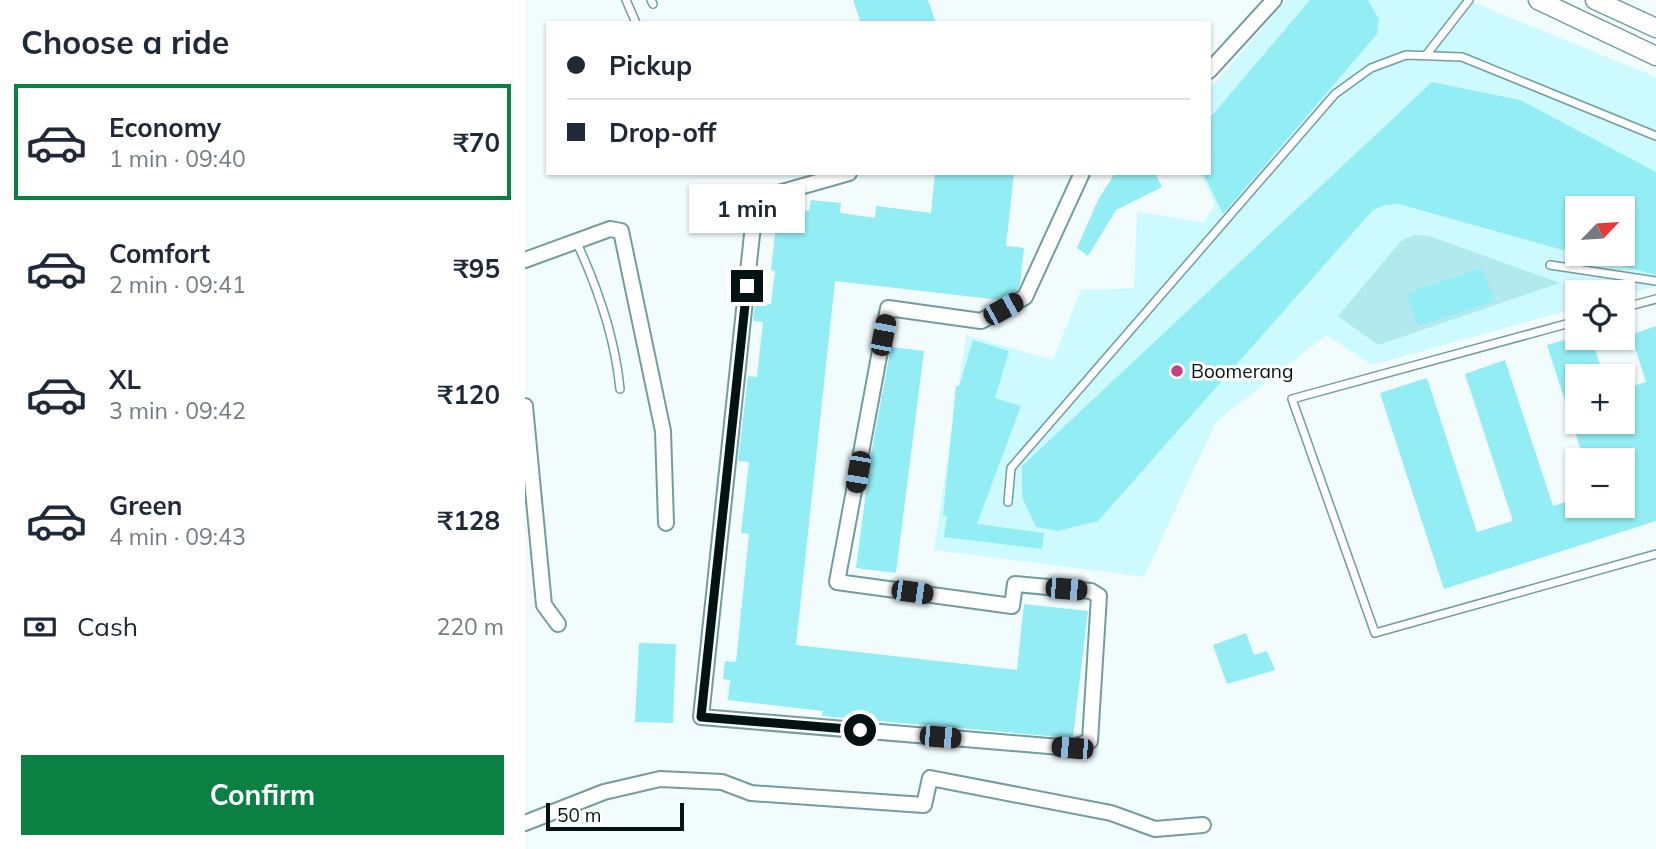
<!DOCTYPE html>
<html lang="en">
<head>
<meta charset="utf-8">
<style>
	:root { --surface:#fff; --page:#f6f6f7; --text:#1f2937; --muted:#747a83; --line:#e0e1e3; --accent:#0b8043 }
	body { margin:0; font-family:Mulish,sans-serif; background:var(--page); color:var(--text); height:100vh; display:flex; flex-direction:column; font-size:26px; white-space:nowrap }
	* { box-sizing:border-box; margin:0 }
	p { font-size:23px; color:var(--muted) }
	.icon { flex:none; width:38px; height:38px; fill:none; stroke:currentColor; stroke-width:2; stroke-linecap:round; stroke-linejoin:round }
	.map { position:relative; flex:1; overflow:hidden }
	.sheet { display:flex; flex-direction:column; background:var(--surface); width:525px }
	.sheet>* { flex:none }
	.guide { position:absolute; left:21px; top:21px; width:665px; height:154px; border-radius:0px; box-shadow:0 2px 5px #0004; display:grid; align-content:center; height:154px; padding:0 21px; background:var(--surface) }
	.needle { width:46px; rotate:65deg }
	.controls { position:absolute; left:1040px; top:196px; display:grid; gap:14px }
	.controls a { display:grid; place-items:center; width:70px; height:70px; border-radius:0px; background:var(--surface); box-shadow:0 2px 5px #0004; font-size:35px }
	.scale { position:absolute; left:21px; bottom:18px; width:138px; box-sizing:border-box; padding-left:7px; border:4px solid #031314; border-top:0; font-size:19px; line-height:24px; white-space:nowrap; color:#031314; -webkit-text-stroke:5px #fff; paint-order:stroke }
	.end { position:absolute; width:32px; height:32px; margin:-16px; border:9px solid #031314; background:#fff; box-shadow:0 0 0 4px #fff }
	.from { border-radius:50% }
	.bubble { position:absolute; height:49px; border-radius:0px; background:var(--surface); box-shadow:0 2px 5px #0004; font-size:23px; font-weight:700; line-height:49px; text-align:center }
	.car { position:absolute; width:21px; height:42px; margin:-21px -10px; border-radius:9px; box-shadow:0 0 5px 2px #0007; background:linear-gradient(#222 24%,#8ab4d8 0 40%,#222 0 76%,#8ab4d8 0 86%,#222 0) }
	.guide b { display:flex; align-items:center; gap:24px; height:66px; font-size:26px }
	.guide b+b { border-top:2px solid var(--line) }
	.guide i { width:18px; height:18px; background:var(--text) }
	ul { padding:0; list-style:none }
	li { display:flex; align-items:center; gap:21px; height:116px; margin:0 14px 10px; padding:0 7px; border:4px solid transparent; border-radius:0px }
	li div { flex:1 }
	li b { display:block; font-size:26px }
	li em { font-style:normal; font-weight:700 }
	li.current { border-color:var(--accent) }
	li>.icon { width:63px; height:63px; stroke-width:1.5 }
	h2 { padding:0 21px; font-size:32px; line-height:84px }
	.pay { display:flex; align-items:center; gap:18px; height:77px; padding:0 21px; font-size:26px }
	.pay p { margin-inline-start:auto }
	.button { display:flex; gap:14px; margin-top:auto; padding:14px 21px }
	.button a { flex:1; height:80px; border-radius:0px; background:var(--accent); color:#fff; font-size:28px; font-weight:700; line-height:80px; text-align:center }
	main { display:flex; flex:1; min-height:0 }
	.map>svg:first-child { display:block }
</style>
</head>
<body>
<main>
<section class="sheet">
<h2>Choose a ride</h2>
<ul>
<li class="current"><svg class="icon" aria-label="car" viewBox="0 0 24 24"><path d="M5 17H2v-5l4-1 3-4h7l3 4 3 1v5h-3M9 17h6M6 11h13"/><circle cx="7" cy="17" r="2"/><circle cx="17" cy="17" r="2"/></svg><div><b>Economy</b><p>1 min · 09:40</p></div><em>₹70</em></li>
<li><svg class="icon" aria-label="car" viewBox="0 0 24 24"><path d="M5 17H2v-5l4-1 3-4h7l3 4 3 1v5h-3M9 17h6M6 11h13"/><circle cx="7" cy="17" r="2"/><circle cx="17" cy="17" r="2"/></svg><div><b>Comfort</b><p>2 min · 09:41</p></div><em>₹95</em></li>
<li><svg class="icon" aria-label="car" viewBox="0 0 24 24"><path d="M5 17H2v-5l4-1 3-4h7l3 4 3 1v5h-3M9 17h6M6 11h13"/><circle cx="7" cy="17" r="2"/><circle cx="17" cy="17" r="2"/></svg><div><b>XL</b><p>3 min · 09:42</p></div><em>₹120</em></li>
<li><svg class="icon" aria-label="car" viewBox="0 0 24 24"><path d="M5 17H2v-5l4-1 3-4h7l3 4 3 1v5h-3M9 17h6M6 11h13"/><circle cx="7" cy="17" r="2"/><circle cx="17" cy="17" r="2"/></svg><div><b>Green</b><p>4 min · 09:43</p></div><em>₹128</em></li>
</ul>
<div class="pay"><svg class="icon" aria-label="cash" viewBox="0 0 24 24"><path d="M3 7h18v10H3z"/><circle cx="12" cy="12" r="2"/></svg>Cash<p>220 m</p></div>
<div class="button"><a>Confirm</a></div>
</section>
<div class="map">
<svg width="1131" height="849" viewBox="0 0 1131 849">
	<rect width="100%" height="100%" fill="#f3fcfd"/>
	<path fill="#cdfafe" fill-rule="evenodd" d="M762,0H942L1131,77V286L1097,296V292H1052V308L847,365L801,335L691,422L619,577L409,550L441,335L528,360L556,290L609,288L612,212L679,222L690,205L675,173H684V90ZM1052,208H1097V254H1052Z"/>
	<path fill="#b2e9ed" d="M890,235L904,236L1035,283L853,345L813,316L876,241Z"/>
	<g fill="#92edf4">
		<path d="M328,0H403L411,23H336Z"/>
		<path d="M785,0H843L854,19L852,34L698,214L678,173H684V119Z"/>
		<path d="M907,82L995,100L1131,172V275L1067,258V254H1097V208H1052V254L874,204L861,205L848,210L573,521L533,531L511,527L497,497V466Z"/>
		<path d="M410,173H489L481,246L499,248L495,284L493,290L475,300L310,281L271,645L492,670L499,604L563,611L548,737L546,738L297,716L298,711L203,700L205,680L198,679L200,661L211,662L224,534L216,533L224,462L213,461L223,376L232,377L238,322L228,321L230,302L246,304L250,271L246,270L253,207L284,211L286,200L316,203L315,213L350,218L351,206L406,213Z"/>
		<path d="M590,173H630L637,187L591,210L563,256L552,248L573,200Z"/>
		<path d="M957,268L969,301L893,326L882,293Z"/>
		<path d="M1131,326V521L919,589L855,393L902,378L952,532L988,521L940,374L980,360L1028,506L1052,498V506H1097V460H1059L1022,345L1046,338H1066L1079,376H1052V422H1097V389L1121,382L1106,335Z"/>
		<path d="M448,340L484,351L470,398L496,406L452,524L519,533L517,549L419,537L422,516L418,515L431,386H434Z"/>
		<path d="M366,347L399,351L371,573L331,568L346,454Z"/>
		<path d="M721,633L729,655L742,651L750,670L702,684L688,645Z"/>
		<path d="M114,643L151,644L148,723L110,722Z"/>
	</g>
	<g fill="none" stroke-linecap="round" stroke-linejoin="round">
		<g stroke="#719da0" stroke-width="10">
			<g id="service">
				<path d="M101,0L111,23"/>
				<path d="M126,0L128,4"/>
				<path d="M902,54L944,0"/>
				<path d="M51,241C73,288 90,338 95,389"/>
				<path d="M1025,265L1131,281"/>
				<path d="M1097,308L1131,299"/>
				<path d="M1052,321L767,399L850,633L1131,554"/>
				<path d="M483,502L486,468L810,94L846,68L881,55L937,57L1131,136"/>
			</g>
		</g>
		<g stroke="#719da0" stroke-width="18">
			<g id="minor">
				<path d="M684,71L749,0"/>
				<path d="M324,173L236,198L230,206L176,717L547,748L565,741L574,596L566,591L490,584L487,606L312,582L363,308L456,321L500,297L557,173"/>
				<path d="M0,260L85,229L96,231L138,431L141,523"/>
				<path d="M0,406L19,605L33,624"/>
				<path d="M0,823L79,792L135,779L197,782L226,793L399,805L405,778L586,813L630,829L678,825"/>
			</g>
		</g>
		<g stroke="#719da0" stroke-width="21">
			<g id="tertiary">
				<path d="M1013,0L1131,56"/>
				<path d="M1070,0L1131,28"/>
			</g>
		</g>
		<use href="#service" stroke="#fff" stroke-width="7"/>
		<use href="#minor" stroke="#fff" stroke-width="14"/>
		<use href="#tertiary" stroke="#fff" stroke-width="18"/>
	</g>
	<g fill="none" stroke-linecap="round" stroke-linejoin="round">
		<path stroke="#031314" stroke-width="9" d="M222,286L176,717L335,730"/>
	</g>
	<circle fill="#c54186" stroke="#fff" stroke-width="2.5" cx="652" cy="371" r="7"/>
	<g text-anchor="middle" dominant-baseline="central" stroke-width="6" stroke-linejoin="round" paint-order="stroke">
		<g font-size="19" fill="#031314" stroke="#fff" text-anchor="start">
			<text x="666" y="371">Boomerang</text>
		</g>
	</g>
</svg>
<div class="controls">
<a><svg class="needle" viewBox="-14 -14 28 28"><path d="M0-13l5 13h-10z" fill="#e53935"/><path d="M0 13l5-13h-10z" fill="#747a83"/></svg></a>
<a><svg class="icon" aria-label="locate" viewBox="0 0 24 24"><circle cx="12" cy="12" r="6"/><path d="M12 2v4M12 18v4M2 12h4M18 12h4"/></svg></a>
<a>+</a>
<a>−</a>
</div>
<div class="scale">50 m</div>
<i class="end from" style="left:335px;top:730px"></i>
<i class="end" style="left:222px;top:286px"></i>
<div class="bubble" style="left:164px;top:184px;width:116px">1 min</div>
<i class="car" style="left:478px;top:309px;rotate:61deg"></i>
<i class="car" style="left:358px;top:335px;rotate:11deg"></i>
<i class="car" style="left:333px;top:472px;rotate:190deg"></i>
<i class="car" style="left:541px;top:589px;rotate:95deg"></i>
<i class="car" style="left:387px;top:592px;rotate:98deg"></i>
<i class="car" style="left:415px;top:737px;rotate:95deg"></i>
<i class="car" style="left:547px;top:748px;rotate:275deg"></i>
<div class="guide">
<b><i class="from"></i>Pickup</b>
<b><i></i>Drop-off</b>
</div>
</div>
</main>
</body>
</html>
